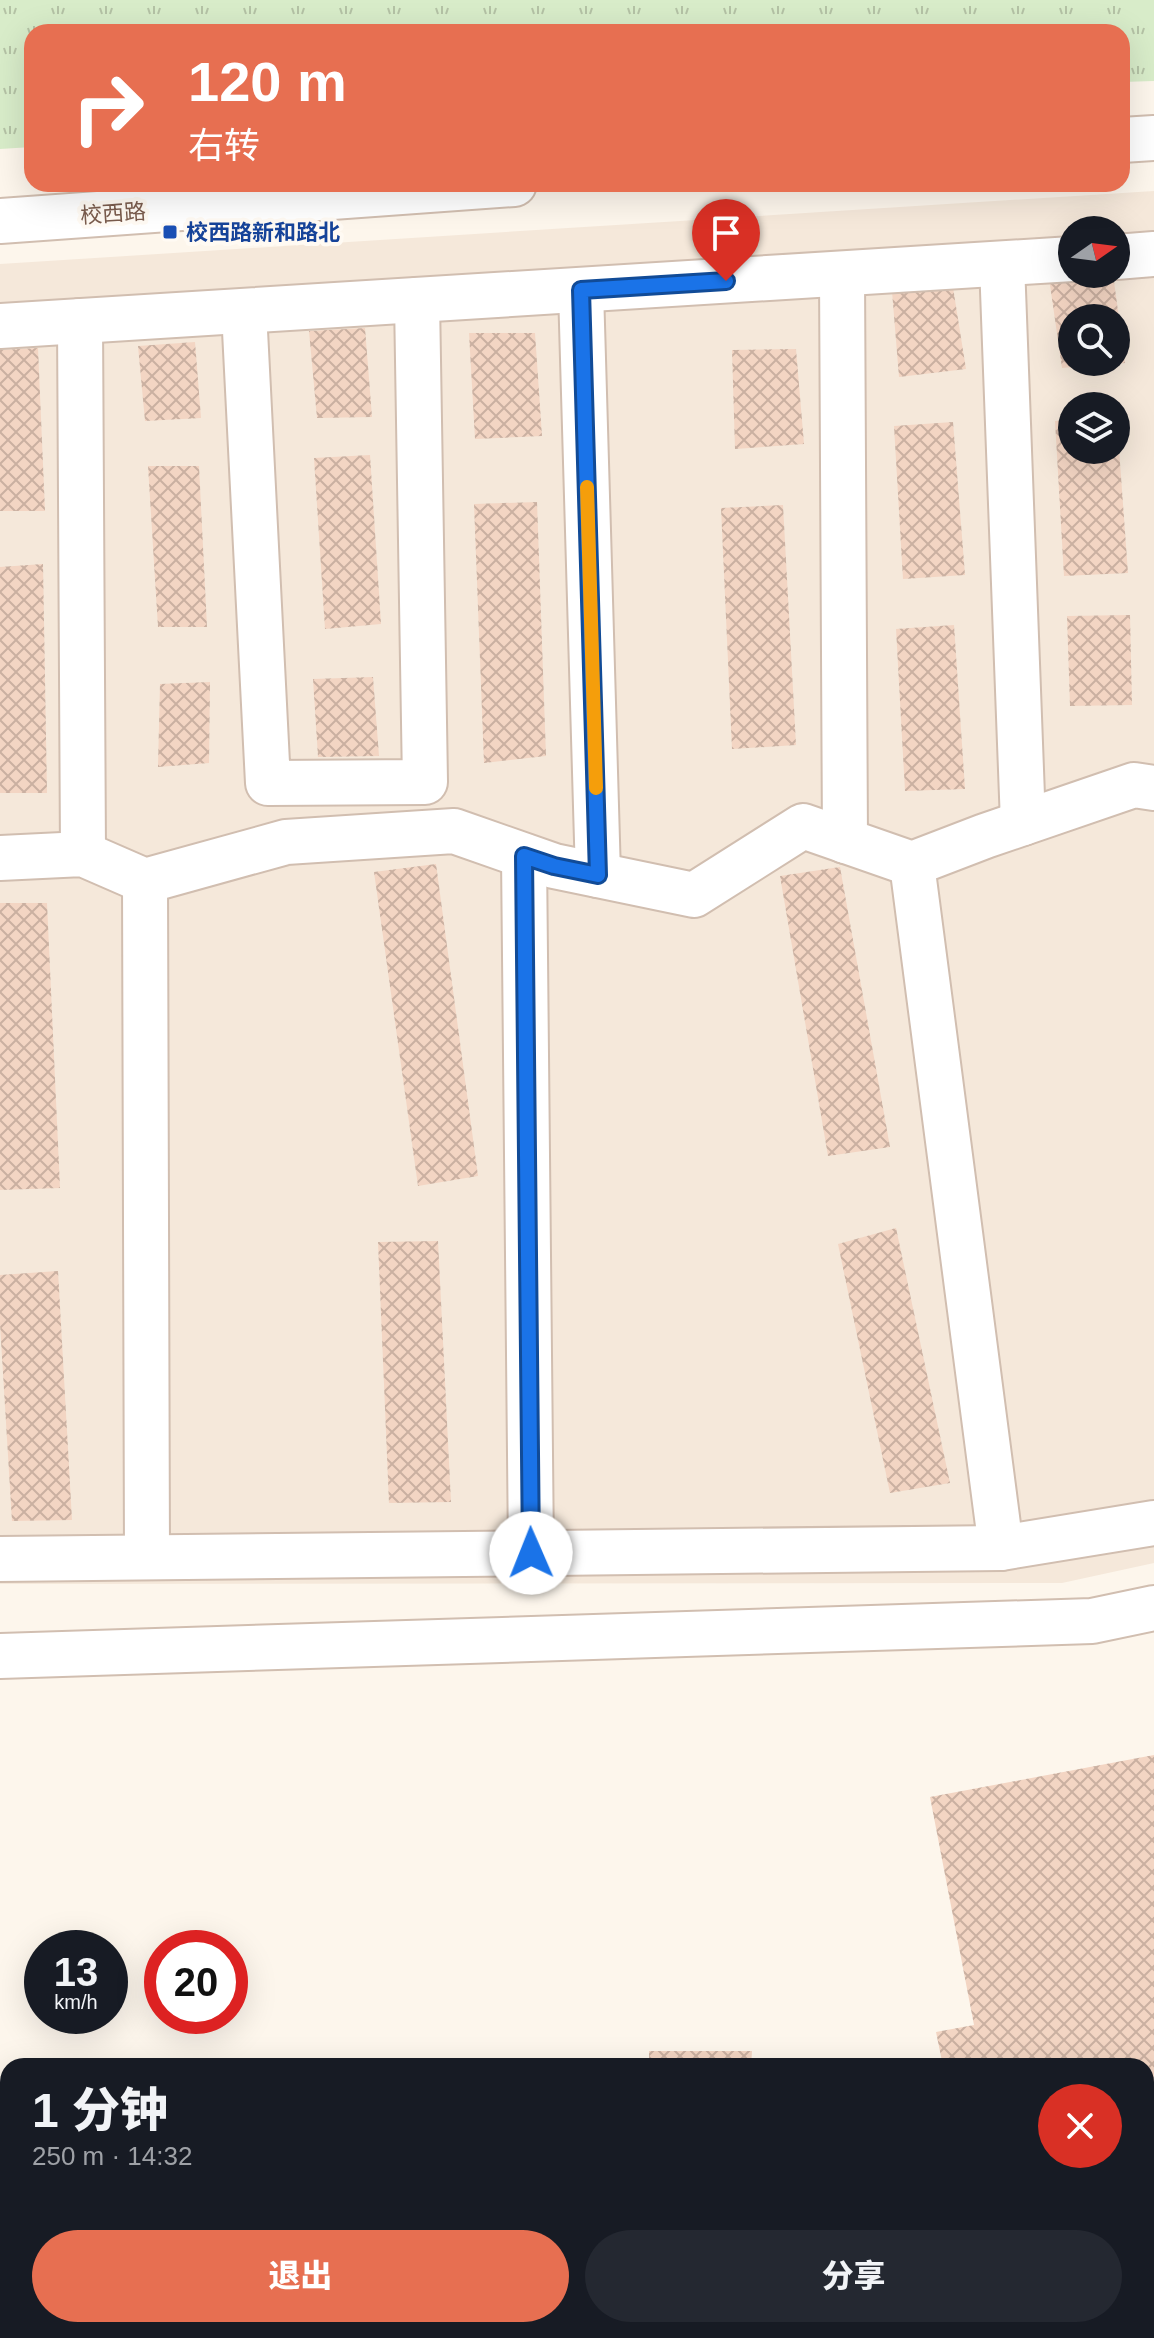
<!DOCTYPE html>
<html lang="zh">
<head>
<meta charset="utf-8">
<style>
	:root { --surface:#171b24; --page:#242831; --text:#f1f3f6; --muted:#9ea1a6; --accent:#e76f51 }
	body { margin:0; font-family:Helvetica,"Noto Sans SC",sans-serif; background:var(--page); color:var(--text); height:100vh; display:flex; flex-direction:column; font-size:30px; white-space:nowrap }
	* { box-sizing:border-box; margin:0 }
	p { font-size:26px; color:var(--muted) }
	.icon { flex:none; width:44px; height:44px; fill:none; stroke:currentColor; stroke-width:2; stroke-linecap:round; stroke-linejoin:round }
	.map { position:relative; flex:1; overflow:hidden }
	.panel { position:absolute; left:0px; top:2058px; width:1154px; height:280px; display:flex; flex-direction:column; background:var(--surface); border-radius:24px 24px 0 0; box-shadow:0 8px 32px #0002 }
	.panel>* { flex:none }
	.guide { position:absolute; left:24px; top:24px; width:1106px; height:168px; border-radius:24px; box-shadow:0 8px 32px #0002; background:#e76f51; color:#fff; overflow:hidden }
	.needle { width:52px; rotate:76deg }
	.buttons { position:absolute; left:1058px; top:216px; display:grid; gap:16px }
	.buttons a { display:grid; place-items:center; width:72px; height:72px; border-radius:50%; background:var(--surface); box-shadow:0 8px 32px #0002; font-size:40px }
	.speed { position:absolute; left:24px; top:1930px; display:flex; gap:16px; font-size:40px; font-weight:700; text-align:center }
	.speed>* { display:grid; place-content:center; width:104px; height:104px; border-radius:50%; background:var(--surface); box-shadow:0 8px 32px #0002; line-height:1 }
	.speed small { font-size:20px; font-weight:400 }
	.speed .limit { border:12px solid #d22; background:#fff; color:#111 }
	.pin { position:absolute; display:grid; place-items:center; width:68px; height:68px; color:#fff; margin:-82px -34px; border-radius:50% 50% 50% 0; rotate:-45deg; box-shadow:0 0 8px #0007 }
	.pin .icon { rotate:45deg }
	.me { position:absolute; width:88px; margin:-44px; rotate:359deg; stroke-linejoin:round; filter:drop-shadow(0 0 6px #0008) }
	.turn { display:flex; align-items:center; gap:28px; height:168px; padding:0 32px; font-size:36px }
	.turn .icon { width:104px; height:104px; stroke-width:2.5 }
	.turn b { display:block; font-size:56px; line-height:68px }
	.round { display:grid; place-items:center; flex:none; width:84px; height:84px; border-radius:42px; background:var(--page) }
	.overview { display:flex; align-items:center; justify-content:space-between; height:136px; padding:0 32px }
	h1 { font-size:48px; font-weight:800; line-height:60px }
	.cta { display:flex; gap:16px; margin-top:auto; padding:16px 32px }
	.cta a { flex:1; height:92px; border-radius:48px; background:var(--accent); color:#fff; font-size:32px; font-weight:800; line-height:92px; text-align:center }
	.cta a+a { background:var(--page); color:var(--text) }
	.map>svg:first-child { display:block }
	.residential { fill:#f5e8da; fill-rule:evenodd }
	.grass { fill:url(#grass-tufts) }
	.building { fill:url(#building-cross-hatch) }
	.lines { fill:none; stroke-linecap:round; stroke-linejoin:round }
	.minor-casing { stroke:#d1beb0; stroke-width:48 }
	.minor { stroke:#fff; stroke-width:44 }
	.route-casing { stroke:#114b97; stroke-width:20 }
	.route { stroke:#1a73e8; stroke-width:14 }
	.slow { stroke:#f59e0b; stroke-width:14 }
	.transit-dot { fill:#1a4fb4; stroke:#fffaf3; stroke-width:3 }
	.labels { text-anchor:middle; stroke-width:8; stroke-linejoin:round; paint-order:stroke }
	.street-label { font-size:22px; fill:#7a5c4d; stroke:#fffaf3 }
	.transit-label { font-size:22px; font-weight:bold; fill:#164399; stroke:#fffaf3; text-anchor:start }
</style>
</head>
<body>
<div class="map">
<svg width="1154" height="2338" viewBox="0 0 1154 2338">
	<defs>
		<pattern id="grass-tufts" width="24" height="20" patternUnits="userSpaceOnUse" patternTransform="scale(2)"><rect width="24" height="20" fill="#d8ecc9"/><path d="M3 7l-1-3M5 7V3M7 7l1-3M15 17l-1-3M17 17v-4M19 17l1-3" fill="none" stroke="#b4c2a5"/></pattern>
		<pattern id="building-cross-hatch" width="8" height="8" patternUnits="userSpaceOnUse" patternTransform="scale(2)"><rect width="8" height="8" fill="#f3d5c3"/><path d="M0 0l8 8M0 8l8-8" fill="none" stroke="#cab0a1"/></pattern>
	</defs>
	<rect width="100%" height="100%" fill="#fdf6ec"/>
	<path class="residential" d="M1154 191V1563L1062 1583 0 1584V264ZM1072 230H1116V274H1072ZM1072 318H1116V362H1072ZM1072 406H1116V450H1072Z"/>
	<path class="grass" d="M0 0H1154V81L1122 82V32H32V147L0 149Z"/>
	<g class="building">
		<path d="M1087 274H1113L1125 363 1116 364V318H1072V362H1107V364L1062 368 1049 278Z"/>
		<path d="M951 275 966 369 899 377 891 279Z"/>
		<path d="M365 328 372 417 317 418 309 331Z"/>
		<path d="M469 333H535L542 436 475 439Z"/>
		<path d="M195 342 201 418 145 421 138 346Z"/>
		<path d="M38 348 45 511H0V350Z"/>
		<path d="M796 349 804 444 735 449 732 350Z"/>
		<path d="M1072 419V450H1116V435H1118L1128 573 1064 576 1055 421Z"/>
		<path d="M953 422 965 575 903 579 894 426Z"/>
		<path d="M370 455 381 624 325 629 314 458Z"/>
		<path d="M148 466H199L207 627H158Z"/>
		<path d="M537 502 546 756 484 763 474 504Z"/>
		<path d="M783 505 796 745 732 749 721 508Z"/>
		<path d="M43 564 47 793H0V567Z"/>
		<path d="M1130 615 1132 705 1070 706 1067 616Z"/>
		<path d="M954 625 965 789 905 791 896 629Z"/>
		<path d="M373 677 379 756 318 757 313 679Z"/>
		<path d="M210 682 209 763 158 767 160 684Z"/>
		<path d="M436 864 478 1176 418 1186 374 872Z"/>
		<path d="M840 867 890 1147 828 1156 780 876Z"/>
		<path d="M0 903H47L60 1188 0 1190Z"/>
		<path d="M896 1228 950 1483 890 1493 838 1244Z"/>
		<path d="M438 1241 451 1502 389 1503 378 1242Z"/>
		<path d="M58 1271 72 1520 12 1521 0 1324V1275Z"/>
		<path d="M1154 1755V2257L1146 2259V2066H943L936 2032 974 2025 930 1797Z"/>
		<path d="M649 2051H752L751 2066H649Z"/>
		<rect x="648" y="2330" width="102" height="8"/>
	</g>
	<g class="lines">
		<defs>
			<g id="minor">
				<path d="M1122 140 1154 138"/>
				<path d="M0 221 514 184"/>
				<path d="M1116 257 1154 254"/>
				<path d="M1002 264 1023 823"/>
				<path d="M842 274 845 841"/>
				<path d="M581 290 598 875"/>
				<path d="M244 311 268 783 425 782 417 300"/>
				<path d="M80 321 83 854"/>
				<path d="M0 326 1072 259"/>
				<path d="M524 856 531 1553"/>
				<path d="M0 858 83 854 145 881 286 842 454 831 554 866 694 895 803 826 912 864 985 836 1134 785 1154 788"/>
				<path d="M912 864 1001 1548"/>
				<path d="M145 881 147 1557"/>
				<path d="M0 1559 1001 1548 1154 1523"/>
				<path d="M0 1656 1092 1621 1154 1608"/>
			</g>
		</defs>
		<use href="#minor" class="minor-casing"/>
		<use href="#minor" class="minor"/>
	</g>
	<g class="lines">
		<defs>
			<path id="route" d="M531 1553 524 856 554 866 598 875 581 290 726 281"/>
		</defs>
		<use href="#route" class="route-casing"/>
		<use href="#route" class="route"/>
		<path class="slow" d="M587 487 596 788"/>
	</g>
	<rect class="transit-dot" x="162" y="224" width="16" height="16" rx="4"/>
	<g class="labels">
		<g class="street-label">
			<text transform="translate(113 213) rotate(-4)" y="8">校西路</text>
		</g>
		<g class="transit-label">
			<text x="186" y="240">校西路新和路北</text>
		</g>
	</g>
</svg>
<div class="buttons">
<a><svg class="needle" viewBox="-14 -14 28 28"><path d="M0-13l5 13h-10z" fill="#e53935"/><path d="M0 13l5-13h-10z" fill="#9ea1a6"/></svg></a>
<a><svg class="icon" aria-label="search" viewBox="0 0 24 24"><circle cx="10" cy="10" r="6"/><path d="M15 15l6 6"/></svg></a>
<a><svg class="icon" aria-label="layers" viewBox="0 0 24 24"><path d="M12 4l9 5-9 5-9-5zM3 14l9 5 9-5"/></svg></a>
</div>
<div class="speed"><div>13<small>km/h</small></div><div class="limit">20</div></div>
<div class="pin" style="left:726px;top:281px;background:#d93025"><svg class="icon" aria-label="arrive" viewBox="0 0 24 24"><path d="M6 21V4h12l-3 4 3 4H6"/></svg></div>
<svg class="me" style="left:531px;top:1553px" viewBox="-20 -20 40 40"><circle r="19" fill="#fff"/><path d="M0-13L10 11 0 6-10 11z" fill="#1a73e8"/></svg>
<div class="guide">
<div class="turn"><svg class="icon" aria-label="right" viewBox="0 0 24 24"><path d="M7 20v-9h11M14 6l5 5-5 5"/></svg><div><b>120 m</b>右转</div></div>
</div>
<section class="panel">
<div class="overview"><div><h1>1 分钟</h1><p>250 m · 14:32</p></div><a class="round" style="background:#d93025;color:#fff"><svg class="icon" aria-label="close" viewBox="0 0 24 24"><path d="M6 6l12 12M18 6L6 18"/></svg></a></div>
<div class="cta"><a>退出</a><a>分享</a></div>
</section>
</div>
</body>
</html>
